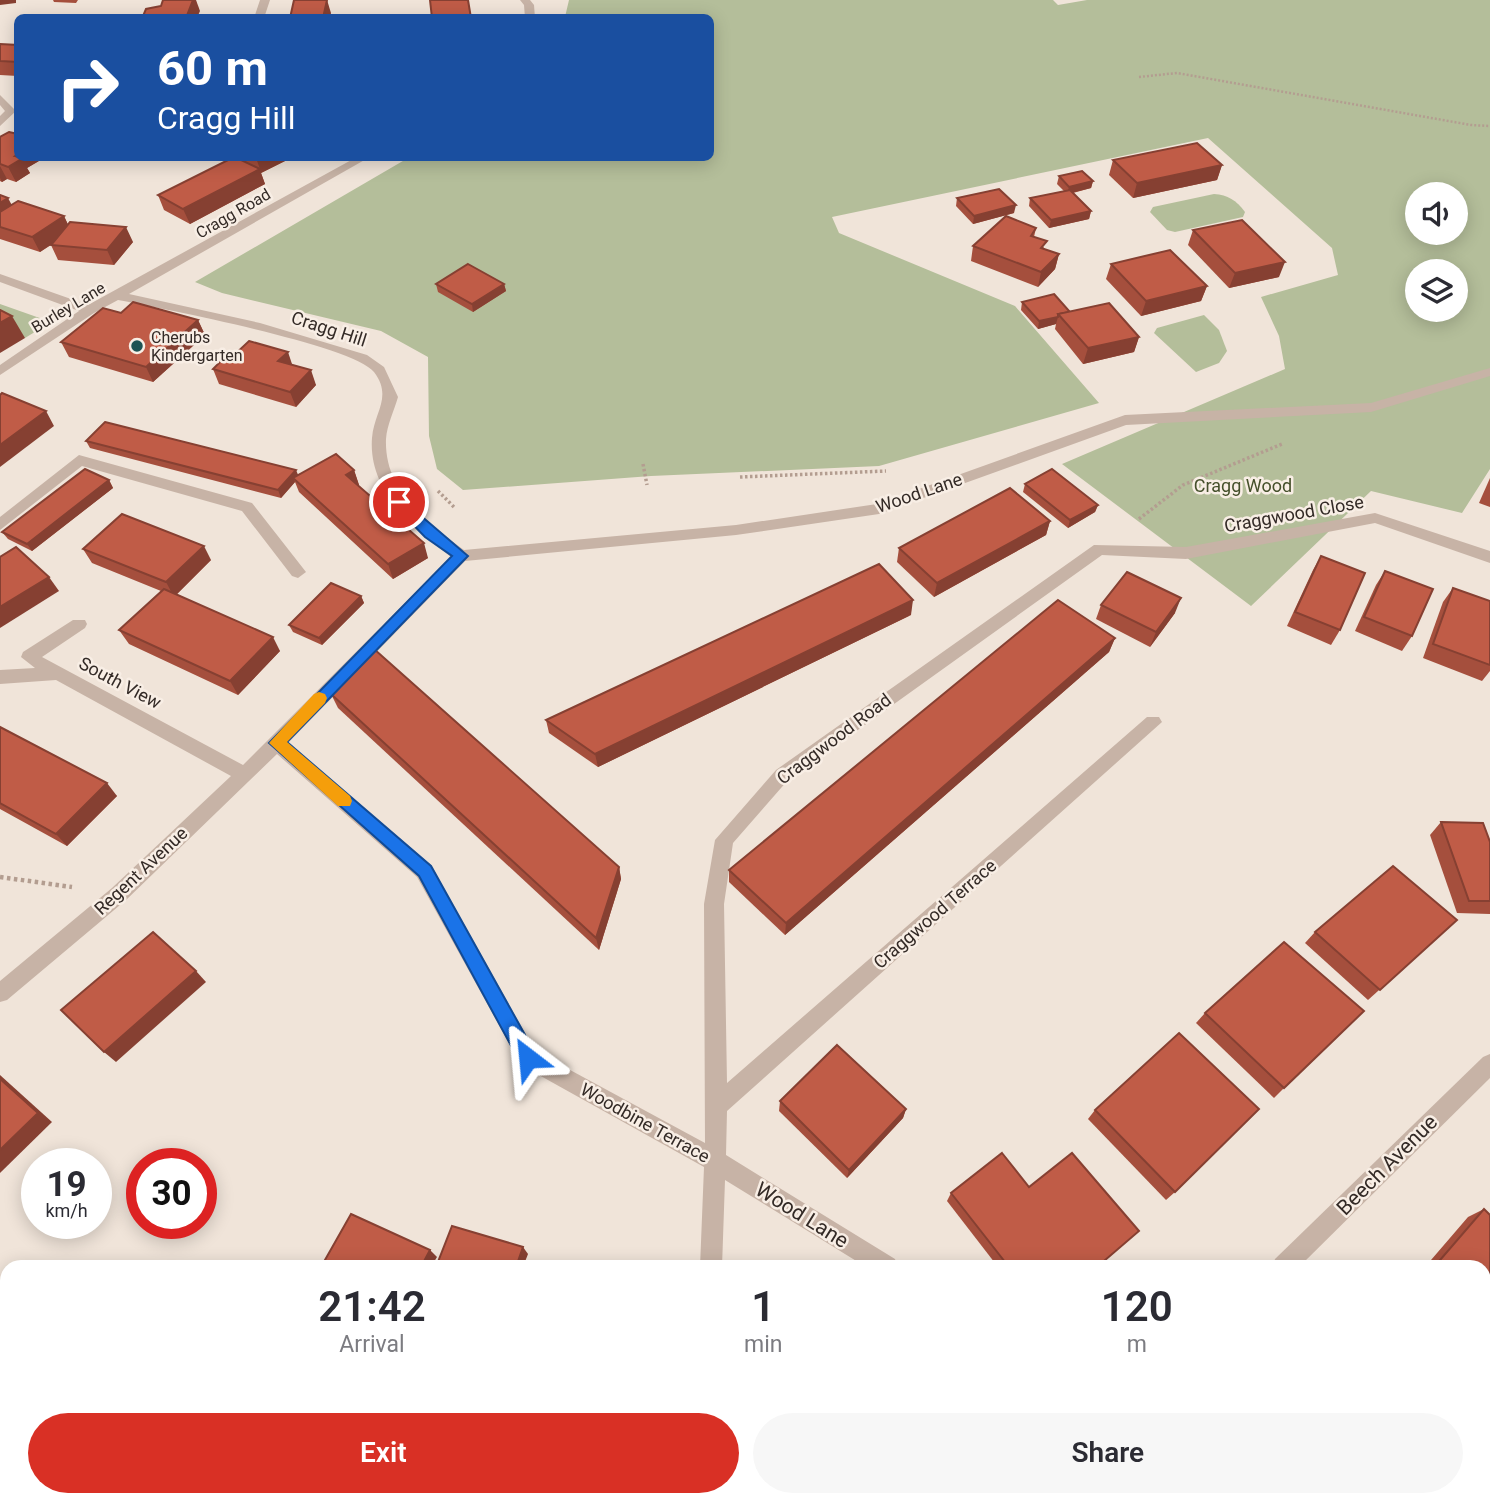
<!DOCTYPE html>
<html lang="en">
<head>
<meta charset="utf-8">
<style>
	:root { --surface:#fff; --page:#f7f7f7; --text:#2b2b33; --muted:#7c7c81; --accent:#d93025 }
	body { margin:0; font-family:Roboto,sans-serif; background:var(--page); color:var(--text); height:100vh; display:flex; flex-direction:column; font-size:26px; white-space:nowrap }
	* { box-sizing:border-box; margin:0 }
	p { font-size:23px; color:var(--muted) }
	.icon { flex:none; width:38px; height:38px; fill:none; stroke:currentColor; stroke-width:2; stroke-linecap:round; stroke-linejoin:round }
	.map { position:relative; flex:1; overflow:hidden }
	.details { position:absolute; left:0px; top:1260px; width:1491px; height:247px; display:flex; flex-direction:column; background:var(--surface); border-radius:21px 21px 0 0; box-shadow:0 4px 18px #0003 }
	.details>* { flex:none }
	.hud { position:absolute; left:14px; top:14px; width:700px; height:147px; border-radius:10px; box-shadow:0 4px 18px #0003; background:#1a4fa0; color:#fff; overflow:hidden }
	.tools { position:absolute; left:1405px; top:182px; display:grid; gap:14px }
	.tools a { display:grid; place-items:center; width:63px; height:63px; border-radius:50%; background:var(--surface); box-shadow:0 4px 18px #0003; font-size:35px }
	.speed { position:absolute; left:21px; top:1148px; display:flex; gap:14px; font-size:35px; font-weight:700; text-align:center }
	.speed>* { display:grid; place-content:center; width:91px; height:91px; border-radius:50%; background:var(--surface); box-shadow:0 4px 18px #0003; line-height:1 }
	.speed small { font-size:18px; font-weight:400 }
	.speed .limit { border:10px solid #d22; background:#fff; color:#111 }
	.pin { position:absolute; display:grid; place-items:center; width:60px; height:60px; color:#fff; margin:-30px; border:4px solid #fff; border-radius:50%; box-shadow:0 2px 7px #0007 }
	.me { position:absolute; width:77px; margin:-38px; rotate:331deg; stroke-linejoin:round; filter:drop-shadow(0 0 5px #0008) }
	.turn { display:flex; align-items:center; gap:24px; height:147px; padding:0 28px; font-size:32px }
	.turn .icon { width:91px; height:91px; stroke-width:2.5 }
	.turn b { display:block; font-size:49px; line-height:60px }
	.eta { display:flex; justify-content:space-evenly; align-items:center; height:119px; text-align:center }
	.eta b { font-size:42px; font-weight:600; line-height:49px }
	.action { display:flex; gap:14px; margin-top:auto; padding:14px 28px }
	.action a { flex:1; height:80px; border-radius:42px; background:var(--accent); color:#fff; font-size:28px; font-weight:600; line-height:80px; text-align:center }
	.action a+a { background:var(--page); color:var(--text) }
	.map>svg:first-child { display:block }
	.green { fill:#b4be9a; fill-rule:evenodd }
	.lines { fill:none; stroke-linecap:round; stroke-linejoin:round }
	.path-far2 { stroke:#b39d90; stroke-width:2.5; stroke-dasharray:2 2; stroke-linecap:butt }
	.path-far1 { stroke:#b39d90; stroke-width:3.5; stroke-dasharray:2.5 2.5; stroke-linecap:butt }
	.path { stroke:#b39d90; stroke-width:4.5; stroke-dasharray:3.5 3.5; stroke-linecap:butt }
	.minor { fill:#c7b3a6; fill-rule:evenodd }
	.wall { fill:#a54f3d }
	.shaded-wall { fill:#864032 }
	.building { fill:#c05c47; stroke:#864032; stroke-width:2 }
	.route { fill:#1a73e8; stroke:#114b97; stroke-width:2 }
	.slow { fill:#f59e0b }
	.poi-dot { fill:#1e5353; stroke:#f8eee5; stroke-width:2.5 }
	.labels { text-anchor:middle; stroke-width:5; stroke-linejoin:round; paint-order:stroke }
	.far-street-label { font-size:16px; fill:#332a26; stroke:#f8eee5 }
	.far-poi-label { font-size:16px; fill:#332a26; stroke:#f8eee5; text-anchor:start }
	.street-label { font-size:18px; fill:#332a26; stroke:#f8eee5 }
	.park-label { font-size:18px; fill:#45502b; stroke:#f8eee5 }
	.near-street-label { font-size:21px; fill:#332a26; stroke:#f8eee5 }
</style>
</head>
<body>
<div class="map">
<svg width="1490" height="1506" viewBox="0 0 1490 1506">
	<rect width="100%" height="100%" fill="#f0e4d9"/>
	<g class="green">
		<path d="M569 0H1053L1058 5 1087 0H1490V469L1462 513 1371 491 1251 606 1062 464 1285 369 1279 336 1261 297 1338 275 1332 248 1208 138 832 217 839 233 1015 306 1099 403 879 466 651 476 463 490 437 469 429 436 428 357 381 331 222 293 195 282 408 158H710V18L565 17ZM1418 194H1456V233H1418ZM1418 271H1456V310H1418Z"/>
		<path d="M1214 194C1228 195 1236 200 1245 212L1243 217 1175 232 1167 230 1150 212 1153 207Z"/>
		<path d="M0 304 51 322 25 338 0 325Z"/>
		<path d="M1204 315 1219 330 1227 351 1219 363 1196 372 1154 333 1157 328Z"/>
		<path d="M747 1500H1140L1150 1506H747Z"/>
	</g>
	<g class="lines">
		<path class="path-far2" d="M1139 77 1177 73 1471 125 1490 126"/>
		<g class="path-far1">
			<path d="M643 464 647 485"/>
			<path d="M740 477 886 471"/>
			<path d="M438 491 454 507"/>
			<path d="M1139 519 1183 485 1282 444"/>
		</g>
		<path class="path" d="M0 877 72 887"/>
		<g class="minor">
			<path d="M260 0H270L264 18H254Z"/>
			<path d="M520 0H530L534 5 535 18H525L524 5Z"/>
			<path d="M0 95 16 111 0 126V116L5 111 0 105Z"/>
			<path d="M355 158H368L129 294 260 323 367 355 384 367 398 397C394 411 387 425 386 439 384 491 426 522 464 550L736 525 877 504 1125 415 1371 403 1490 368V376L1371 412 1126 425 879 514 736 535 465 561 288 743 431 865 535 1051 705 1143 704 904 715 840 776 770 1094 545 1186 547 1375 513 1490 551V563L1375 523 1186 559 1102 555 788 780 733 843 724 904 727 1083 1147 717H1159L1162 722 727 1111 726 1155 895 1259 898 1267H866L725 1180 722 1267H700L704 1167 521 1065 417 877 277 754 126 900 7 1000 0 1002V981L112 888 231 776 56 680 0 684V670L35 668 21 657 23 652 73 620H85L87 624 85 628 42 657 243 765 451 557C413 528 368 491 372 438 374 412 393 397 374 372 353 345 160 308 118 300L94 313 0 375V365L79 311 0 282V274L88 305Z"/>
			<path d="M79 455 252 503 306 572 298 578 292 576 242 511 82 466 0 530V517Z"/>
			<path d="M1490 1054V1078L1299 1267H1272L1275 1259 1483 1057Z"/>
			<rect x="686" y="1500" width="26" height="6"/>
			<path d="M1238 1500H1270L1273 1506H1241Z"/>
		</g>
	</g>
	<g class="wall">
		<path d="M53 0H78L76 3 54 2Z"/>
		<path d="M0 44 18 45V76L0 75Z"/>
		<path d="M0 137 18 158H44L27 168 30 173 16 182 7 179 2 182 0 181Z"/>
		<path d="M238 158H291L261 173 265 184 190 224 164 210 158 195Z"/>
		<path d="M1113 160 1222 165 1217 180 1133 198 1109 175Z"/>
		<path d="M1059 176 1093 181 1091 188 1073 193 1091 211 1089 219 1049 228 1029 206 1030 198 1064 191 1057 184Z"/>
		<path d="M0 195 12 205 64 216 68 225 133 242 114 265 58 260 51 245 40 252 0 239Z"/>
		<path d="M957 198 1014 213 973 224 956 206Z"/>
		<path d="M1036 228 1034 237 1045 249 1059 254 1055 269 1038 287 971 261 973 246Z"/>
		<path d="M1193 230 1279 277 1229 288 1188 245Z"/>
		<path d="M1111 264 1207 286 1201 301 1141 316 1106 279Z"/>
		<path d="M436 284H504L506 291 473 312 438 292Z"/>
		<path d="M1022 302 1070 312 1139 337 1134 352 1083 364 1055 329 1056 324 1038 329 1021 310Z"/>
		<path d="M121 313 198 320 205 335 153 382 69 357 61 342Z"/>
		<path d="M231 358 293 365 316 385 296 407 219 384 213 369Z"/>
		<path d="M86 441 298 475 354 470 359 485 358 486 428 558 393 579 299 492 295 482 281 498 90 448Z"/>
		<path d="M1490 478V507L1479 503Z"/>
		<path d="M109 480 113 488 32 551 8 539 2 532Z"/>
		<path d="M1025 484 1098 505 1095 512 1068 528 1023 492Z"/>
		<path d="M1050 521 1046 535 934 597 897 562 899 548Z"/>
		<path d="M83 549 211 560 177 594 280 651 238 695 129 644 119 630 161 591 92 563Z"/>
		<path d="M1321 556 1340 630 1331 645 1287 626 1313 570Z"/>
		<path d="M1385 571 1412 636 1402 651 1355 631 1376 585Z"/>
		<path d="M1453 588 1490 601V671L1482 681 1423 658 1443 602Z"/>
		<path d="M361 596 364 603 322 645 293 632 289 625Z"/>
		<path d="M1101 605 1175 613 1150 647 1096 619Z"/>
		<path d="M911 615 598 767 549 733 546 720Z"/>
		<path d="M1115 638 1109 652 785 935 729 882V870Z"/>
		<path d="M331 694 619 867 621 879 599 950 338 708Z"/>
		<path d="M0 727 117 796 67 846 0 809Z"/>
		<path d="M1441 822 1490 842V914L1457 913 1430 835Z"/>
		<path d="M1457 920 1368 1000 1305 943 1315 932Z"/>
		<path d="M1205 1013 1284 1088 1274 1098 1196 1023Z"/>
		<path d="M780 1101 906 1109 903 1118 847 1178 779 1111Z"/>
		<path d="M1095 1110 1175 1192 1166 1200 1088 1119Z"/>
		<path d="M951 1193 1097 1267H998L947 1201Z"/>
		<path d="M1484 1209 1488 1388 1484 1389V1267H1425L1468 1217Z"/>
		<path d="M1359 1500H1424L1423 1506H1370Z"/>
	</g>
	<g class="shaded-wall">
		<path d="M0 0H16V3L0 5Z"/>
		<path d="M193 0H196L200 11 197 18H186Z"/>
		<path d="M327 0 331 13 330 18H323Z"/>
		<path d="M18 154V158H44L27 168 30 173 16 182 8 167 15 156Z"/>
		<path d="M256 158H291L261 173 265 184 190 224 183 209 260 169Z"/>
		<path d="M1222 165 1217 180 1133 198 1137 183Z"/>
		<path d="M0 166 7 179 2 182 0 178Z"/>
		<path d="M1093 181 1091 188 1067 194 1069 187Z"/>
		<path d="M8 198 16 213 0 223V203Z"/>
		<path d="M1016 205 1014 213 973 224 974 216Z"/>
		<path d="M1091 211 1089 219 1049 228 1051 220Z"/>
		<path d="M64 216 71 231 40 252 32 237Z"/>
		<path d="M126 227 133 242 114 265 107 250Z"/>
		<path d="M1059 254 1055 269 1038 287 1041 272Z"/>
		<path d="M1285 262 1279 277 1229 288 1235 273Z"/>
		<path d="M504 284 506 291 473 312 472 304Z"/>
		<path d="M1207 286 1201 301 1141 316 1146 301Z"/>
		<path d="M12 316 25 338 0 353V323Z"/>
		<path d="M1058 317 1056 324 1038 329 1039 321Z"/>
		<path d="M198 320 205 335 153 382 146 367Z"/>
		<path d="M1139 337 1134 352 1083 364 1088 348Z"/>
		<path d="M288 352 293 367 278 361Z"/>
		<path d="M311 370 316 385 296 407 290 392Z"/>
		<path d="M46 411 54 426 0 467V445Z"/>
		<path d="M296 470 299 477 293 478 295 482 281 498 278 490Z"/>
		<path d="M354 470 359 485 351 490 346 475Z"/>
		<path d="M109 480 113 488 32 551 27 544Z"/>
		<path d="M1098 505 1095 512 1068 528 1070 520Z"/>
		<path d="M1050 521 1046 535 934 597 937 583Z"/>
		<path d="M424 543 428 558 393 579 388 564Z"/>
		<path d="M204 546 211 560 174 597 166 582Z"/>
		<path d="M49 577 59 591 0 628V607Z"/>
		<path d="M361 596 364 603 322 645 319 638Z"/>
		<path d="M1181 598 1175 613 1150 647 1156 632Z"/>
		<path d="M913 600 911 615 598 767 595 754Z"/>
		<path d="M273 637 280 651 238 695 230 681Z"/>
		<path d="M1115 638 1109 652 785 935 786 923Z"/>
		<path d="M107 783 117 796 67 846 56 834Z"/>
		<path d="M619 867 621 879 599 950 596 938Z"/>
		<path d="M196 971 206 982 116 1062 104 1052Z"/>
		<path d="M0 1075 52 1122 0 1173Z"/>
		<path d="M906 1109 903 1118 847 1178 849 1170Z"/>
		<path d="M523 1247 528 1254 523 1267H516Z"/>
		<path d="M430 1250 437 1257 431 1267H421Z"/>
		<path d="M0 1462 7 1467V1500H15L11 1506H0Z"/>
	</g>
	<g class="building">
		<path d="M163 0H193L186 18H150L143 16 146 9 161 6Z"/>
		<path d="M294 0H327L323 18H290Z"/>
		<path d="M430 0H468L471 18H432Z"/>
		<path d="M0 44 18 45V62L0 61Z"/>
		<path d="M9 132 18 134V154L15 156 23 158 8 167 0 164V137Z"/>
		<path d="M1197 143 1222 165 1137 183 1113 160Z"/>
		<path d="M232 158H237L260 169 183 209 158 195Z"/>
		<path d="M1082 171 1093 181 1069 187 1059 176Z"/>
		<path d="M999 189 1016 205 974 216 957 198Z"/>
		<path d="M1070 190 1091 211 1051 220 1030 198Z"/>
		<path d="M0 195 8 198 0 203Z"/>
		<path d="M18 201 64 216 32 237 0 227V212Z"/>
		<path d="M1006 216 1036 228 1031 236 1047 241 1041 248 1059 254 1041 272 973 246Z"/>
		<path d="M1242 220 1285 262 1235 273 1193 230Z"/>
		<path d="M70 222 126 227 107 250 51 245Z"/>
		<path d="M1170 250 1207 286 1146 301 1111 264Z"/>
		<path d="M468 264 504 284 472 304 436 284Z"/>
		<path d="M1054 294 1070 312 1058 314V317L1039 321 1022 302Z"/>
		<path d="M133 302 198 320 146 367 61 342 103 308 121 313Z"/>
		<path d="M1109 303 1139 337 1088 348 1058 314Z"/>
		<path d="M0 310 12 316 0 323Z"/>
		<path d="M249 341 288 352 278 361 311 370 290 392 213 369 225 357 231 358Z"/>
		<path d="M2 393 46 411 0 445V395Z"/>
		<path d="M105 422 296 470 278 490 86 441Z"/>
		<path d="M336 454 354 470 346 475 424 543 388 564 293 478Z"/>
		<path d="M85 469 109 480 27 544 2 532Z"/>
		<path d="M1052 469 1098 505 1070 520 1025 484Z"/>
		<path d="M1010 488 1050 521 937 583 899 548Z"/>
		<path d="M122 514 204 546 166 582 83 549Z"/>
		<path d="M16 547 49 577 0 607V557Z"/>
		<path d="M1321 556 1365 573 1340 630 1295 612Z"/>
		<path d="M879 564 913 600 595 754 546 720Z"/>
		<path d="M1385 571 1433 589 1412 636 1364 617Z"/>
		<path d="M1127 572 1181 598 1156 632 1101 605Z"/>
		<path d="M331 583 361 596 319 638 289 625Z"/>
		<path d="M1453 588 1490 601V665L1433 644Z"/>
		<path d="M164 589 273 637 230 681 119 630Z"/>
		<path d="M1058 600 1115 638 786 923 729 870Z"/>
		<path d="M374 649 619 867 596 938 331 694Z"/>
		<path d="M0 727 107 783 56 834 0 803Z"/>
		<path d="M1441 822 1483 823 1490 842V901H1469Z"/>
		<path d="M1393 866 1457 920 1380 990 1315 932Z"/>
		<path d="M153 932 196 971 104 1052 61 1010Z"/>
		<path d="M1284 942 1364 1011 1284 1088 1205 1013Z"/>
		<path d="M1179 1033 1259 1109 1175 1192 1095 1110Z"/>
		<path d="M837 1045 906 1109 849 1170 780 1101Z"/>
		<path d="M0 1079 38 1113 0 1150Z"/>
		<path d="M1002 1153 1029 1187 1072 1153 1139 1231 1097 1267H1009L951 1193Z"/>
		<path d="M1484 1209 1490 1215V1385L1488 1388 1484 1384V1267H1434Z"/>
		<path d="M351 1214 430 1250 421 1267H321Z"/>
		<path d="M452 1226 523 1247 516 1267H436Z"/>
		<path d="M0 1475 4 1478 0 1483Z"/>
		<path d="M1376 1500H1424L1423 1506H1388Z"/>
	</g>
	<path class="route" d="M399 497 468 556 287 742 431 866 534 1051 537 1058 534 1064 528 1067 521 1064 419 876 269 743 452 556 425 537 394 505 392 502Z"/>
	<path class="slow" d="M319 692 325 694 327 698 325 703 287 742 350 796 352 801 350 806H338L269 743 314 694Z"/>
	<circle class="poi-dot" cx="137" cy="346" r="7"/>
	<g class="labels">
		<g class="far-street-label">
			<text transform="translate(233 213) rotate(-30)" y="6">Cragg Road</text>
			<text transform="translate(68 307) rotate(-31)" y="6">Burley Lane</text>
		</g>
		<g class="far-poi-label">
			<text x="151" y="343">Cherubs<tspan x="151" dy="18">Kindergarten</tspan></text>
		</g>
		<g class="street-label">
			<text transform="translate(329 329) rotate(18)" y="6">Cragg Hill</text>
			<text transform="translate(919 493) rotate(-19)" y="6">Wood Lane</text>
			<text transform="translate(1294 514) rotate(-10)" y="6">Craggwood Close</text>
			<text transform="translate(120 683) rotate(28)" y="6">South View</text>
			<text transform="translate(834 739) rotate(-37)" y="6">Craggwood Road</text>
			<text transform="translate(141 871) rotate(-43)" y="6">Regent Avenue</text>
			<text transform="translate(935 914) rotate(-41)" y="6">Craggwood Terrace</text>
			<text transform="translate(645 1123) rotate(29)" y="6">Woodbine Terrace</text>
		</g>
		<g class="park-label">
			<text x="1243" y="492">Cragg Wood</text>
		</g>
		<g class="near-street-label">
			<text transform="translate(1387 1165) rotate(-45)" y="7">Beech Avenue</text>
			<text transform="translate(802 1215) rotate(32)" y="7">Wood Lane</text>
		</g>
	</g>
</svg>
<div class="tools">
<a><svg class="icon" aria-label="sound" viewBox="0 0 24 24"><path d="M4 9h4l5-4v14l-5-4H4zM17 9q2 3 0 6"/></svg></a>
<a><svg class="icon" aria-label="layers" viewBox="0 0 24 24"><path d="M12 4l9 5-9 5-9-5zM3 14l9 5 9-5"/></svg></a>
</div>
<div class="speed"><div>19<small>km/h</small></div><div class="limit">30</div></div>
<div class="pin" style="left:399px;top:502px;background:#d93025"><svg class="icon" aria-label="arrive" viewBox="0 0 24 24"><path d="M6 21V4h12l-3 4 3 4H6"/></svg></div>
<svg class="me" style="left:528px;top:1058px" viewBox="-20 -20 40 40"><path d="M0-17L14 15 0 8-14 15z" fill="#1a73e8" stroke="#fff" stroke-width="4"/></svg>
<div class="hud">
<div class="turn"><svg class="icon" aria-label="right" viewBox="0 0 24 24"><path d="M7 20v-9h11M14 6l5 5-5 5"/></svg><div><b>60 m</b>Cragg Hill</div></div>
</div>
<section class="details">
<div class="eta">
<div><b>21:42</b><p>Arrival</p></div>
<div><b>1</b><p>min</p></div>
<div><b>120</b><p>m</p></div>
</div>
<div class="action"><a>Exit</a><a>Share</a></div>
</section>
</div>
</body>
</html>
